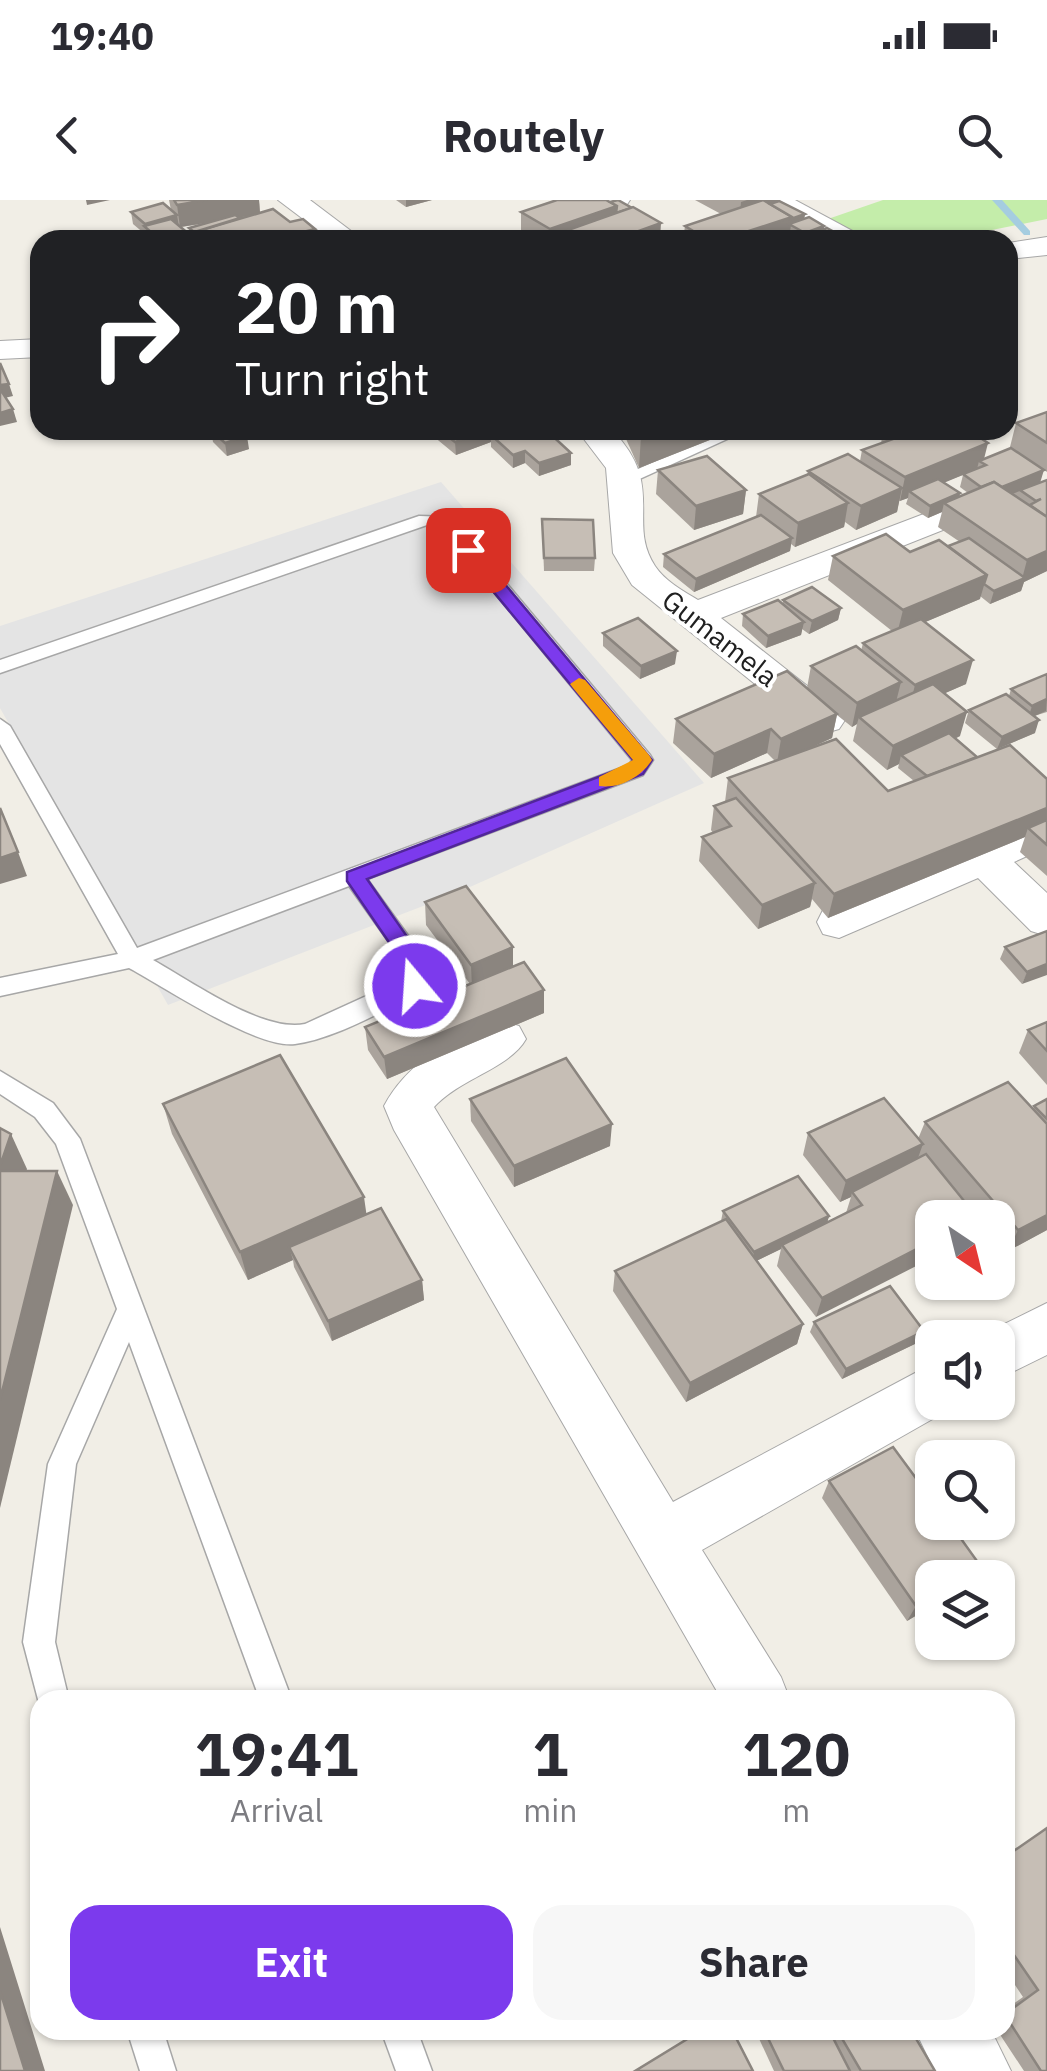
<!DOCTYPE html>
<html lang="en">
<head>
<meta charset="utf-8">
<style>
	:root { --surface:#fff; --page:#f7f7f7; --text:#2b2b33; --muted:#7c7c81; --accent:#7c3aed }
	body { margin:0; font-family:"IBM Plex Sans",sans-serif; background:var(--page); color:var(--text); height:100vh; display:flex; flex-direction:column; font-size:38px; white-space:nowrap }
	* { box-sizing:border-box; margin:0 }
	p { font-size:32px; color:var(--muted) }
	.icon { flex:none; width:55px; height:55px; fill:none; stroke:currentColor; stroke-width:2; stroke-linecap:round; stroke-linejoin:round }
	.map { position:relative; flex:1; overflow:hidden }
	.details { position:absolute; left:30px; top:1490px; width:985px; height:350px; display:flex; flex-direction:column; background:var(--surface); border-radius:30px; box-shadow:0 2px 8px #0004 }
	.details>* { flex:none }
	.hud { position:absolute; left:30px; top:30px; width:988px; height:210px; border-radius:30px; box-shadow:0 2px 8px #0004; background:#202124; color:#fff; overflow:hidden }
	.needle { width:65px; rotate:145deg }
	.tools { position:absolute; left:915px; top:1000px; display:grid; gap:20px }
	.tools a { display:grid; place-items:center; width:100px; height:100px; border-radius:20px; background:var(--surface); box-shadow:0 2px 8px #0004; font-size:50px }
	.pin { position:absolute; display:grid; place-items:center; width:85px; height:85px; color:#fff; margin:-42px; border-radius:20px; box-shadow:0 5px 15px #0006 }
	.me { position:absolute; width:110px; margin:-55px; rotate:342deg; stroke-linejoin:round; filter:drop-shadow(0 0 8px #0008) }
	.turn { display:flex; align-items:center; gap:35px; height:210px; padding:0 40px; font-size:45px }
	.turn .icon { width:130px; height:130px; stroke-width:2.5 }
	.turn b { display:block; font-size:70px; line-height:85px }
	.eta { display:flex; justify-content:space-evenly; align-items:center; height:170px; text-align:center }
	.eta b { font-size:60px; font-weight:800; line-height:70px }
	.cta { display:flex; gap:20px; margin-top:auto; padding:20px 40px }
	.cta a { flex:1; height:115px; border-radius:30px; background:var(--accent); color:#fff; font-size:40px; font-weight:800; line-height:115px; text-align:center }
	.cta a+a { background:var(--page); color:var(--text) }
	.status { display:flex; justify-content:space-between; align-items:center; height:70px; padding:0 50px; background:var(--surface); direction:ltr }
	.status svg { height:28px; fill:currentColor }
	header { display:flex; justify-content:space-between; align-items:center; height:130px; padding:0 40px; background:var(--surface); font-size:45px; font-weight:800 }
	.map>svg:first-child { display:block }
	.grass { fill:#c4edaa }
	.parking { fill:#e4e4e4 }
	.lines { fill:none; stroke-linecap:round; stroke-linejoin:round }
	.stream { fill:#a5cde0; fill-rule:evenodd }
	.lane-casing { stroke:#a7a7a7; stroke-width:3 }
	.street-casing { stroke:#a7a7a7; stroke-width:2 }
	.lane { fill:#fff; fill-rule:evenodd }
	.street { fill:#fff; fill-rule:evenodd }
	.wall { fill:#aaa39c; fill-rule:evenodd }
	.shaded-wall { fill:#8b857f }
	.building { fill:#c6beb5; stroke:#8b857f; stroke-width:2.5 }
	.route { fill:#7c3aed; stroke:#51269a; stroke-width:2.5 }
	.slow { fill:#f59e0b }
	.labels { text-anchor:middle; stroke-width:8; stroke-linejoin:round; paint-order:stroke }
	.far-street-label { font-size:28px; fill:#202020; stroke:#fff }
</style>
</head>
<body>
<div class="status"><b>19:40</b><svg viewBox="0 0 49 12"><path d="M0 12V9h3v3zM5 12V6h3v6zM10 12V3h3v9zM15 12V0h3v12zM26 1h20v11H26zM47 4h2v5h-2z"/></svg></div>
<header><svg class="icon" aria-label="back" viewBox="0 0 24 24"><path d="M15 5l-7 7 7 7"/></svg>Routely<svg class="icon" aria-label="search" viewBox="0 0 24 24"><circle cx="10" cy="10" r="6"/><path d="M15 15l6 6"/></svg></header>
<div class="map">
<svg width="1047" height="1871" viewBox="0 0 1047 1871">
	<rect width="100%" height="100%" fill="#f1eee6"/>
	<path class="grass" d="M883 0H1047V19L942 40H843L825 20Z"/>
	<path class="parking" d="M441 282 704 583 454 694 168 805 0 508V426Z"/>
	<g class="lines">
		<path class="stream" d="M992 0H1002L1030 31V35H1024Z"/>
		<defs>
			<g id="lane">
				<path d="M725 230H747L633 282 618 278Z"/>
				<path d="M419 316 451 317 650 555 653 560 643 575 367 679 427 762 432 778 423 792C384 809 338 838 295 844 257 849 166 788 129 768L0 796V778L118 754 0 544V519L10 526 137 748 629 565 632 560 440 326 427 325 0 473V460ZM349 686 408 769V777L305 824C263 833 191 781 153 760Z"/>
				<path d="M0 871 53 903 80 939 292 1500H260L129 1142 76 1264 55 1442 69 1500H40V1507L23 1442 48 1264 117 1109 56 944 35 917 0 894Z"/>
				<path d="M127 1830H163L176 1871H140Z"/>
				<path d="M381 1830H417L432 1871H396Z"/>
			</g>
			<g id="street">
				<path d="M278 0H310L363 40H331Z"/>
				<path d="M567 0H630L626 6 600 12 571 6Z"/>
				<path d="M761 0H795L858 34 862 40H827Z"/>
				<path d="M1047 37V55L1008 59V43Z"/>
				<path d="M40 139V157L0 159V141Z"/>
				<path d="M577 230H612C667 286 626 322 655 366 665 381 683 391 698 400L929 312 941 308 953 312 959 319 953 326 721 418 839 511 845 520 839 529 825 533 811 529 632 385 613 353 606 268Z"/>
				<path d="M1047 615V647L1014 662 1047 693V736L1031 731 978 678 839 738 823 734 817 722 823 710Z"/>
				<path d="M502 821 519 826 526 839C510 868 459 879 434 907L673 1302 932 1164V1202H954L952 1208 702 1350 781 1477 790 1500H722L394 930 384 906C408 861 454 836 502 821Z"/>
				<path d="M1047 1103V1155L998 1179V1138L978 1137Z"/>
				<path d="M915 1830H991L1011 1871H935Z"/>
			</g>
		</defs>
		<use href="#lane" class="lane-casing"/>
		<use href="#street" class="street-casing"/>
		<use href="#lane" class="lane"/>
		<use href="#street" class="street"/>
	</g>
	<g class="wall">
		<path d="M169 0H259L260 12 290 22 317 40H148L146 35 133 24 131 12 171 10ZM208 23 189 28 191 35 181 27Z"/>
		<path d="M396 0H432L406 7Z"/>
		<path d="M695 0H779L805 14 804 19 824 26V29L849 40H795L789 37 787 40H683L685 26 721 14Z"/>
		<path d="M521 12 660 40H531L521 34Z"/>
		<path d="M1047 212V272L1010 247 1016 223Z"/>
		<path d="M211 230 249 249 227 256 213 242Z"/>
		<path d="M432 230H546L571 253V265L539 276 525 263 513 268 491 247V242L456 255 433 236Z"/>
		<path d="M622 230H735L639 268Z"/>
		<path d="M883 230 984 259 1040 283 1047 280V371L1024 382 1021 391 990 404 980 396V399L925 422 966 484 945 493 960 536 955 539 977 557 1047 579V676L1020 652 1025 637 828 718 812 699 810 707 758 729 699 661 702 637 713 633 711 630 714 606 725 602 728 578 775 561 767 553 711 578 673 543 676 519 807 488 811 466 861 451 863 443 892 431 828 380 833 356 910 352 948 346 960 342 938 327 942 312 928 318 906 304 908 298 899 301 897 312 856 330 845 322 844 327 795 347 791 344 790 351 694 392 663 367 664 354 756 317 759 294 807 275 808 271 860 261 862 250 881 244ZM963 275 960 287 968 293 959 296 960 293 944 282ZM837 515 852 527 857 524 853 541 887 570 899 564 898 568 914 581 888 591 806 550 832 538Z"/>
		<path d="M658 270 746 290 743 314 694 330 656 294Z"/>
		<path d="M542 319 595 358 594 371H544Z"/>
		<path d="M783 400 841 408 838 420 809 434 802 429 801 435 766 448 742 426 743 414 783 404Z"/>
		<path d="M603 433 675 464 640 479 603 446Z"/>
		<path d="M1047 474V512L1034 516 1035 533 997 549 965 523 969 510 1009 496 1011 489Z"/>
		<path d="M425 702 513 747V766L544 813 387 879 368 850 365 827 470 784 426 725Z"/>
		<path d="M1047 731 1022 784 1000 759 1005 747Z"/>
		<path d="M1047 822V885L1019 853 1028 830Z"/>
		<path d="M470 899 610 946 514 987 471 921Z"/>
		<path d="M1047 899V1030L1008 1051 998 1038V1018H980L931 961 816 1117 777 1066 781 1049 756 1061 803 1124 797 1144 686 1202 613 1091 615 1071 721 1021 723 1011 829 1016 827 1023 846 1013 851 997 840 1002 803 955 808 933 918 939 925 922 1033 909 1034 906Z"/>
		<path d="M163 904 367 1014 422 1080 424 1100 332 1141 294 1067 293 1060 248 1080 172 934Z"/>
		<path d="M814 1122 924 1131 919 1142 842 1179 810 1132Z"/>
		<path d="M829 1281 932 1378V1406L907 1421 822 1298Z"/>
		<path d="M1047 1628 1046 1871H1024L997 1830H1005V1810L1023 1797 1005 1770V1657Z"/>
		<path d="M755 1830H911L935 1871H774Z"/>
	</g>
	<g class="shaded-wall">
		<path d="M86 0H110L87 5Z"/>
		<path d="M207 0H259L260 14 180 27 177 5Z"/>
		<path d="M406 0H432L406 7Z"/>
		<path d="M747 0H779L778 10 739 24 741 2Z"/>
		<path d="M617 6 616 28 551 36V40H550V29Z"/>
		<path d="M805 14 803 26 791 25 789 39 787 40H721L792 17Z"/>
		<path d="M177 15 179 27H145V24Z"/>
		<path d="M661 23 660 40H614Z"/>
		<path d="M824 26 823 38 807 36 806 40H804L805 33Z"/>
		<path d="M315 29 317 40H296L299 33Z"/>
		<path d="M9 184 13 196 0 199V185Z"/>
		<path d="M13 209 17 222 0 226V213Z"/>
		<path d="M335 230H355L335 236Z"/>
		<path d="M490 230H512L491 235V242L456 255 455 242Z"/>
		<path d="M656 230H735L639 268 641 236Z"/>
		<path d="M761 230H775L760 236Z"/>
		<path d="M247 236 249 249 227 256 225 243Z"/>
		<path d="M988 243 983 263 979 261 977 269 915 295 909 291 908 298 900 301 905 277Z"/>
		<path d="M525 251V263L513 268V255Z"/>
		<path d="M571 253V265L539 276V263Z"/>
		<path d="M1044 270 1040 283 985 305 989 292Z"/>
		<path d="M902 288 897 312 856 330 861 306Z"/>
		<path d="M746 290 743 314 694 330 696 306Z"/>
		<path d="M960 293 957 305 944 303 942 312 928 318 930 306Z"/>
		<path d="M848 303 844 327 795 347 798 323Z"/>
		<path d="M792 338 790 351 694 392 696 379Z"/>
		<path d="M1047 351V371L1024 382 1021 391 990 404 994 391 1022 379 1027 360Z"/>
		<path d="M987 375 980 399 897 434 903 410Z"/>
		<path d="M841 408 838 420 809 434 812 421Z"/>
		<path d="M804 422 801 435 766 448 768 436Z"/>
		<path d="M677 451 675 464 640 479 641 466Z"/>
		<path d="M973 460 966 484 909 509 915 485Z"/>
		<path d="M901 482 895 506 859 517 857 524 852 527 857 503Z"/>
		<path d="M1047 499 1046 511 1028 519 1032 506Z"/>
		<path d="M967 512 960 536 908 560 901 555 899 564 887 570 893 546Z"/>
		<path d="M837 514 832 538 777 563 781 539Z"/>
		<path d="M1039 520 1035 533 997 549 1002 537Z"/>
		<path d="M771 529 767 553 711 578 714 554Z"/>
		<path d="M1047 608V628H1028L1025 637 828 718 834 694Z"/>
		<path d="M18 652 27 676 0 684V658Z"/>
		<path d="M815 683 810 707 758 729 762 705Z"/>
		<path d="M513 747V770L472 788 471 765Z"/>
		<path d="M1047 764V775L1022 784 1027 772Z"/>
		<path d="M544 790V813L387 879 384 857Z"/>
		<path d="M612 924 610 946 514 987V966Z"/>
		<path d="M11 934 27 969 15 1006 0 975V966Z"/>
		<path d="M923 944 915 966 852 992 851 997 840 1002 846 981Z"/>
		<path d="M57 971 73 1005 0 1308V1200Z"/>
		<path d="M364 997 368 1025 289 1047 293 1060 248 1080 240 1052Z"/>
		<path d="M1047 1015V1030L1008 1051 1018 1030Z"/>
		<path d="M829 1016 826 1027 782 1045 781 1049 752 1063 754 1052Z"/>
		<path d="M932 1041V1058L816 1117 822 1098Z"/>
		<path d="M422 1080 424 1100 332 1141 328 1121Z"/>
		<path d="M803 1124 797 1144 686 1202 690 1183Z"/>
		<path d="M924 1131 919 1142 842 1179 846 1169Z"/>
		<path d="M982 1368 976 1378H965Z"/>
		<path d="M932 1397V1406L907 1421 916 1406Z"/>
		<path d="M0 1727 45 1871H25L0 1791Z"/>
	</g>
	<g class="building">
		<path d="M174 0H207L177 5Z"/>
		<path d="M557 0H606L617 6 550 29 521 12Z"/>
		<path d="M618 0 632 8 616 13 617 6 610 2Z"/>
		<path d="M763 0 792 17 721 40H708L685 26Z"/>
		<path d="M779 1 805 14 791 19 792 17 770 4Z"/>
		<path d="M163 3 177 15 145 24 131 12Z"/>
		<path d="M633 7 661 23 614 40H559L551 36Z"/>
		<path d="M273 9 290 22 303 19 315 29 299 33 304 37 296 40H210L198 31Z"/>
		<path d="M235 15 240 18 198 31V35L189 28Z"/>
		<path d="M809 17 824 26 805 33 789 24Z"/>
		<path d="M171 19 196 40H160L144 26Z"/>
		<path d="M827 28 849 40H814L807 36Z"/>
		<path d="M0 163 9 184 0 185Z"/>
		<path d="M0 189 13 209 0 213Z"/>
		<path d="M1047 212V243L1016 223Z"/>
		<path d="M211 230H241L247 236 225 243Z"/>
		<path d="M440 230H490L455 242Z"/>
		<path d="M506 230H546L571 253 539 263 525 251 513 255 491 235Z"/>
		<path d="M639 230H656L641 236Z"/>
		<path d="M884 230H968L988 243 905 277 862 250 896 238Z"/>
		<path d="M1011 248 1044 270 1002 287 994 282 981 287 963 274 986 265 979 261Z"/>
		<path d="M848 254 902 288 861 306 808 271Z"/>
		<path d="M707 256 746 290 696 306 658 270Z"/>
		<path d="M809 274 848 303 798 323 759 294Z"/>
		<path d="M938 279 960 293 930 306 909 291Z"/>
		<path d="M1047 280V317L1030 305 1041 299 1036 301 1020 290Z"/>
		<path d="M994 282 1047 317V351L1027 360 944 303Z"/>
		<path d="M761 315 792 338 696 379 664 354Z"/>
		<path d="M542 319 593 320 595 358H544Z"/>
		<path d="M886 334 910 352 939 340 987 375 903 410 833 356Z"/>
		<path d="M969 338 1025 378 994 391 984 384 987 375 948 346Z"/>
		<path d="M812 387 841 408 812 421 783 400Z"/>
		<path d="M778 400 804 422 768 436 743 414Z"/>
		<path d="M638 418 677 451 641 466 603 433Z"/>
		<path d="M921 419 973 460 915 485 863 443Z"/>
		<path d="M856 446 901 482 857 503 811 466Z"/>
		<path d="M787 471 837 514 781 539 771 529 714 554 676 519Z"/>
		<path d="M1047 474V499L1032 506 1011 489Z"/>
		<path d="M933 484 967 512 893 546 859 517Z"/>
		<path d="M1006 494 1039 520 1002 537 969 510Z"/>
		<path d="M949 533 977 557 927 576 901 555Z"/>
		<path d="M836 539 888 591 1010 545 1047 579V608L834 694 728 578Z"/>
		<path d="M736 598 815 683 762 705 702 637 731 626 714 606Z"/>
		<path d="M0 608 18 652 0 658Z"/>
		<path d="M1047 620V645L1028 628Z"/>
		<path d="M466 686 513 747 471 765 425 702Z"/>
		<path d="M1047 731V764L1027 772 1005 747Z"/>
		<path d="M524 762 544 790 384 857 365 827Z"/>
		<path d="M1047 822V851L1028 830Z"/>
		<path d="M280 855 364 997 240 1052 163 904Z"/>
		<path d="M566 858 612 924 514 966 470 899Z"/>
		<path d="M1008 882 1047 924V1015L1018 1030 925 922Z"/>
		<path d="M884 898 923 944 846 981 808 933Z"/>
		<path d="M1047 899V919L1034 906Z"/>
		<path d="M0 928 11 934 0 966Z"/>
		<path d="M926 954 978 1018H932V1041L822 1098 782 1045 862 1005 852 992Z"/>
		<path d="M0 971H57L0 1200Z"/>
		<path d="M798 976 829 1016 754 1052 723 1011Z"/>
		<path d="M381 1008 422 1080 328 1121 289 1047Z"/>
		<path d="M726 1019 803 1124 690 1183 615 1071Z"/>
		<path d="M890 1086 924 1131 846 1169 814 1122Z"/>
		<path d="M893 1247 932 1300V1322H949L982 1368 965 1378H932V1397L916 1406 829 1281Z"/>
		<path d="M1047 1628V1871H1041L1005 1815V1814L1038 1790 1005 1742V1657Z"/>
		<path d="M0 1791 25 1871H0Z"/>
		<path d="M702 1830H732L753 1871H635Z"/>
		<path d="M764 1830H829L850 1871H784Z"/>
		<path d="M837 1830H911L935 1871H861Z"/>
	</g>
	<path class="route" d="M462 347H474L652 560 643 574 367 679 429 768 427 784 415 794 404 786 408 770 347 681V672L630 565 633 560 462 354Z"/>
	<path class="slow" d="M579 478 585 480 649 555 652 560C641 577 620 589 599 586V577L633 560 573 488 570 484Z"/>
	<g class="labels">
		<g class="far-street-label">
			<text transform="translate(720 438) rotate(38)" y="10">Gumamela</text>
		</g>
	</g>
</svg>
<div class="tools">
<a><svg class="needle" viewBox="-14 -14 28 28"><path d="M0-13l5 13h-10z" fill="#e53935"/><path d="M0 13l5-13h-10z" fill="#7c7c81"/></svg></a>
<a><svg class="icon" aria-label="sound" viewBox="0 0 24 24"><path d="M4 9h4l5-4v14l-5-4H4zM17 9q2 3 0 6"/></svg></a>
<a><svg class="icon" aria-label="search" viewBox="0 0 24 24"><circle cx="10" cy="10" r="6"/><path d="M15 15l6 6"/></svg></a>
<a><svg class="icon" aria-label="layers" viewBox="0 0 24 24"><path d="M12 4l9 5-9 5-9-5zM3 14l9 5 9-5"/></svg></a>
</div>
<div class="pin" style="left:468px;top:350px;background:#d93025"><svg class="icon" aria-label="arrive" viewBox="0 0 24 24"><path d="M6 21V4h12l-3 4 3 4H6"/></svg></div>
<svg class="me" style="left:415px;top:786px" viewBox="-20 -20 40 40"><circle r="17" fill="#7c3aed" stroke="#fff" stroke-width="3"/><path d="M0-11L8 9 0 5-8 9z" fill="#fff"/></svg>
<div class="hud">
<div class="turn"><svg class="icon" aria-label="right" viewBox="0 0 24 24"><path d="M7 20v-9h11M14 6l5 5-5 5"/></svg><div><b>20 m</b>Turn right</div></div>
</div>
<section class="details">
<div class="eta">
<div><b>19:41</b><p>Arrival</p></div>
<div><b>1</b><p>min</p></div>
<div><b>120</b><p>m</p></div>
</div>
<div class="cta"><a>Exit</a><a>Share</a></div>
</section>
</div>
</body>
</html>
